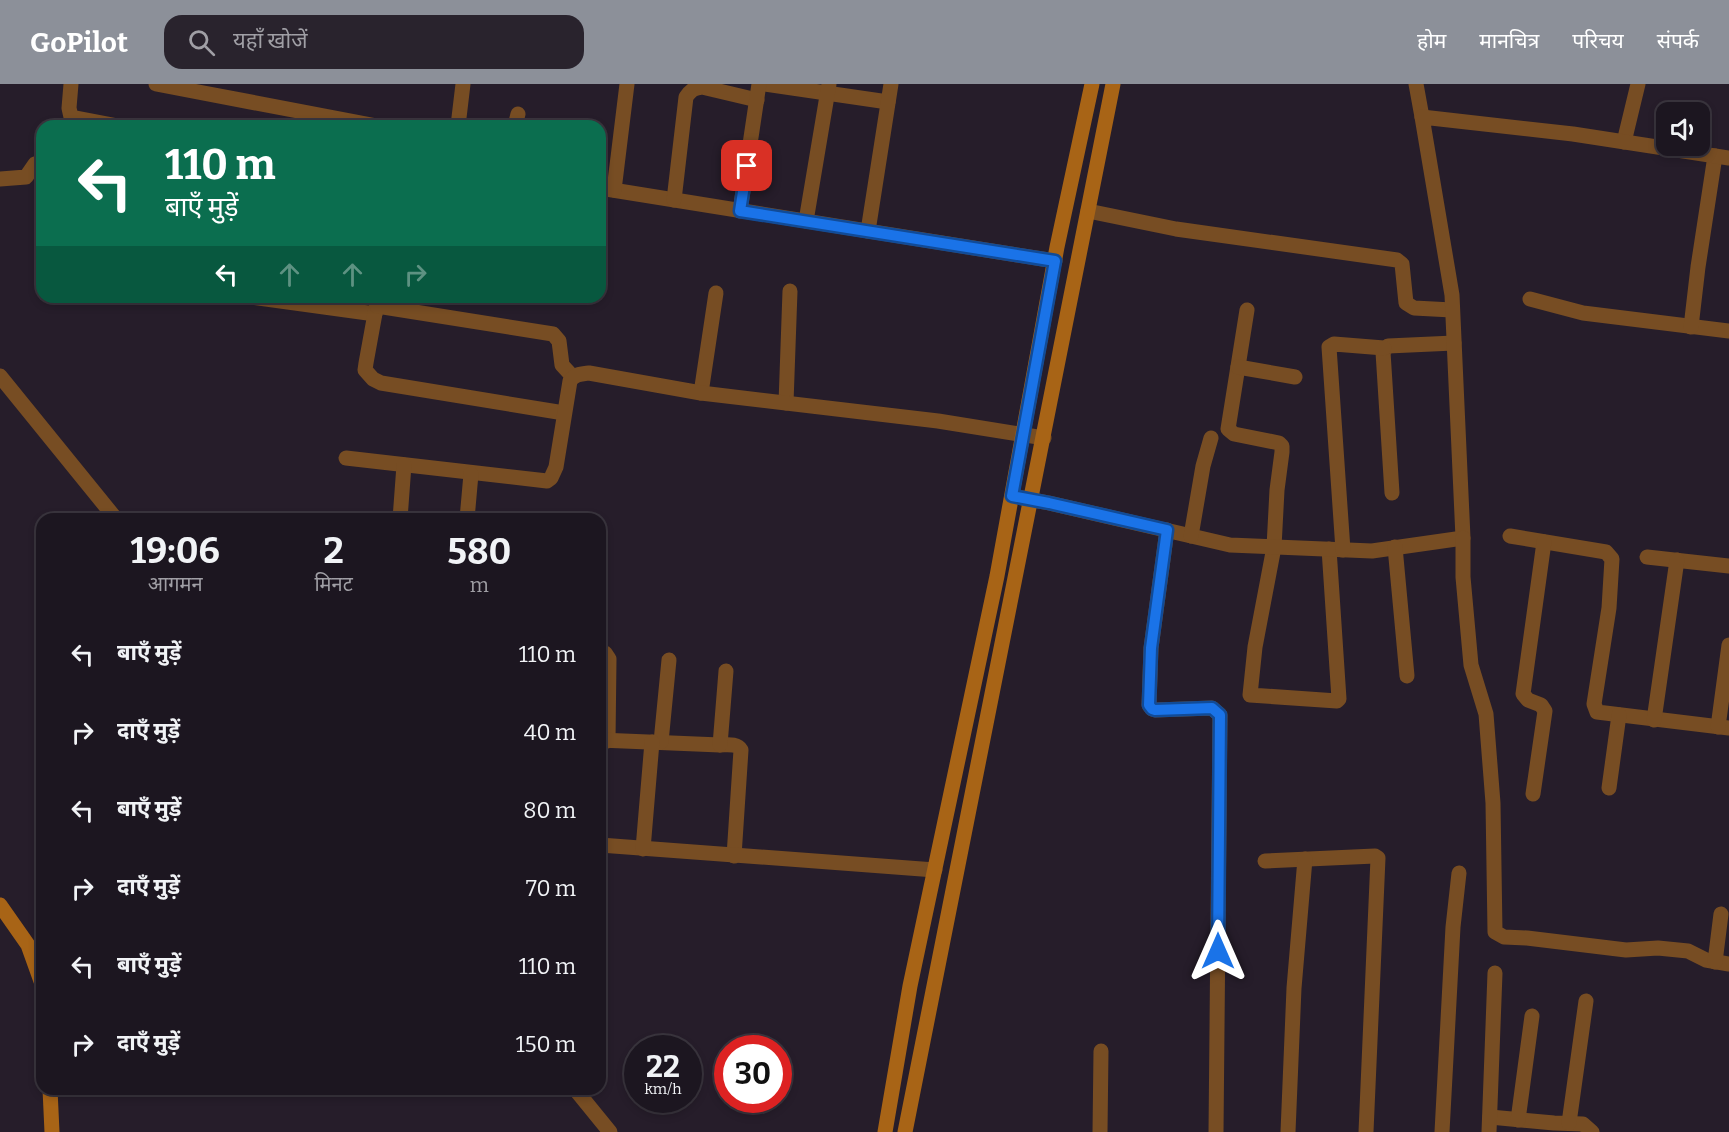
<!DOCTYPE html>
<html lang="hi">
<head>
<meta charset="utf-8">
<style>
	:root { --surface:#1c1620; --page:#29232d; --text:#f1f3f6; --muted:#a09fa5; --line:#3a353e; --accent:#8c9099 }
	body { margin:0; font-family:Bitter,"Noto Sans Devanagari",serif; background:var(--page); color:var(--text); height:100vh; display:flex; flex-direction:column; font-size:22px; white-space:nowrap }
	* { box-sizing:border-box; margin:0 }
	p { font-size:20px; color:var(--muted) }
	.icon { flex:none; width:33px; height:33px; fill:none; stroke:currentColor; stroke-width:2; stroke-linecap:round; stroke-linejoin:round }
	.map { position:relative; flex:1; overflow:hidden }
	.drawer { position:absolute; left:36px; top:429px; width:570px; height:582px; display:flex; flex-direction:column; background:var(--surface); border-radius:18px; box-shadow:0 3px 9px #0003,0 0 0 2px var(--line) }
	.drawer>* { flex:none }
	.hud { position:absolute; left:36px; top:36px; width:570px; height:183px; border-radius:18px; box-shadow:0 3px 9px #0003,0 0 0 2px var(--line); background:#0b6e4f; color:#fff; overflow:hidden }
	.controls { position:absolute; left:1656px; top:18px; display:grid; gap:12px }
	.controls a { display:grid; place-items:center; width:54px; height:54px; border-radius:12px; background:var(--surface); box-shadow:0 3px 9px #0003,0 0 0 2px var(--line); font-size:30px }
	.speed { position:absolute; left:624px; top:951px; display:flex; gap:12px; font-size:30px; font-weight:700; text-align:center }
	.speed>* { display:grid; place-content:center; width:78px; height:78px; border-radius:50%; background:var(--surface); box-shadow:0 3px 9px #0003,0 0 0 2px var(--line); line-height:1 }
	.speed small { font-size:15px; font-weight:400 }
	.speed .limit { border:9px solid #d22; background:#fff; color:#111 }
	.pin { position:absolute; display:grid; place-items:center; width:51px; height:51px; color:#fff; margin:-26px; border-radius:12px; box-shadow:0 3px 9px #0006 }
	.me { position:absolute; width:66px; margin:-33px; rotate:0deg; stroke-linejoin:round; filter:drop-shadow(0 0 4px #0008) }
	.turn { display:flex; align-items:center; gap:21px; height:126px; padding:0 30px; font-size:27px }
	.turn .icon { width:78px; height:78px; stroke-width:2.5 }
	.turn b { display:block; font-size:42px; line-height:51px }
	.lanes { display:flex; align-items:center; height:57px; padding:0 30px; background:#0003; justify-content:center; gap:30px; direction:ltr }
	.lanes .off { opacity:.35 }
	.eta { display:flex; justify-content:space-evenly; align-items:center; height:102px; text-align:center }
	.eta b { font-size:36px; font-weight:700; line-height:42px }
	ul { padding:0; list-style:none }
	li { display:flex; align-items:center; gap:18px; height:78px; padding:0 30px }
	li div { flex:1 }
	li b { display:block; font-size:22px }
	li em { font-style:normal }
	header { display:flex; align-items:center; gap:36px; box-sizing:border-box; height:84px; padding:0 30px; background:var(--accent); color:#fff }
	header strong { font-size:28px }
	nav { display:flex; gap:33px; margin-inline-start:auto; font-size:21px }
	.search { width:420px; height:54px; background:var(--page); display:flex; align-items:center; gap:15px; box-sizing:border-box; padding:0 21px; border-radius:18px; color:var(--muted); font-size:22px }
	.map>svg:first-child { display:block }
	.lines { fill:none; stroke-linecap:round; stroke-linejoin:round }
	.street { stroke:#774d23; stroke-width:15 }
	.secondary { stroke:#a86416; stroke-width:15 }
	.route-casing { stroke:#114b97; stroke-width:15 }
	.route { stroke:#1a73e8; stroke-width:10 }
</style>
</head>
<body>
<header>
<strong>GoPilot</strong>
<div class="search"><svg class="icon" aria-label="search" viewBox="0 0 24 24"><circle cx="10" cy="10" r="6"/><path d="M15 15l6 6"/></svg>यहाँ खोजें</div>
<nav><a>होम</a><a>मानचित्र</a><a>परिचय</a><a>संपर्क</a></nav>
</header>
<div class="map">
<svg width="1729" height="1048" viewBox="0 0 1729 1048">
	<rect width="100%" height="100%" fill="#261d2a"/>
	<g class="lines">
		<g class="street">
			<path d="M71 0 69 24 71 33 118 42"/>
			<path d="M156 0 377 42"/>
			<path d="M765 0 888 18"/>
			<path d="M1416 0 1422 33"/>
			<path d="M458 42 463 0"/>
			<path d="M515 42 518 30"/>
			<path d="M1624 58 1638 0"/>
			<path d="M0 95 26 93 35 80 42 78"/>
			<path d="M600 104 1055 177"/>
			<path d="M614 106 627 0"/>
			<path d="M674 116 686 13C691 6 694 4 702 3L757 16"/>
			<path d="M740 127 759 0"/>
			<path d="M1088 127 1176 145 1397 176 1402 180 1406 219 1414 224 1452 226"/>
			<path d="M806 137 829 0"/>
			<path d="M868 147 891 0"/>
			<path d="M251 213 375 230"/>
			<path d="M378 213 366 279 365 286 373 295 381 299 564 329"/>
			<path d="M1530 215 1583 229 1729 247"/>
			<path d="M377 222 553 250 559 257 562 281 573 293"/>
			<path d="M1247 226 1228 345 1234 350 1279 359 1282 362V368L1277 406 1274 463 1255 563 1250 611 1337 617 1339 615 1329 465"/>
			<path d="M1691 243 1698 183 1715 72"/>
			<path d="M1238 283 1295 293"/>
			<path d="M0 292 116 435"/>
			<path d="M701 309 716 209"/>
			<path d="M786 319 790 207"/>
			<path d="M346 374 547 397 551 394 556 383 570 297C575 290 581 290 589 289L701 309 938 337 1044 354"/>
			<path d="M1392 409 1383 268 1388 262 1454 259"/>
			<path d="M1012 412 1049 419 1230 461 1372 467 1463 454 1452 211 1422 33 1573 50 1729 74"/>
			<path d="M400 435 404 381"/>
			<path d="M467 435 471 390"/>
			<path d="M1167 446 1151 564 1149 621 1152 625 1155 626 1212 624 1220 631 1216 1048"/>
			<path d="M1191 452 1203 382 1211 354"/>
			<path d="M1510 452 1606 468 1612 475 1609 524 1594 620 1597 628 1729 644"/>
			<path d="M1463 454V493L1471 581 1486 630 1493 719 1495 848 1504 853 1527 854 1626 866 1658 864 1688 867 1706 876 1729 880"/>
			<path d="M1395 463 1407 592"/>
			<path d="M1343 466 1329 263 1334 260 1384 264"/>
			<path d="M1647 473 1729 482"/>
			<path d="M600 568 605 569 609 575 608 657"/>
			<path d="M1654 636 1677 476"/>
			<path d="M1718 643 1729 561"/>
			<path d="M600 656 720 661C727 661 737 659 741 666L734 772"/>
			<path d="M661 658 669 576"/>
			<path d="M720 661 726 587"/>
			<path d="M1609 704 1619 631"/>
			<path d="M1533 710 1545 627 1541 621 1528 616 1523 610 1544 458"/>
			<path d="M600 761 935 786"/>
			<path d="M643 765 652 658"/>
			<path d="M1265 777 1375 772 1378 774 1366 1048"/>
			<path d="M1715 878 1721 830"/>
			<path d="M575 1005 610 1048"/>
			<path d="M1490 1033 1554 1039 1583 1040 1592 1048"/>
			<path d="M1518 1036 1532 932"/>
			<path d="M1569 1039 1586 917"/>
			<path d="M1100 1048 1101 967"/>
			<path d="M1288 1048 1294 904 1305 775"/>
			<path d="M1442 1048 1453 843 1459 789"/>
			<path d="M1489 1048 1495 889"/>
		</g>
		<g class="secondary">
			<path d="M0 821 28 861 42 900"/>
			<path d="M50 1005 52 1048"/>
			<path d="M885 1048 910 902 997 492 1057 163 1092 0"/>
			<path d="M905 1048 1113 0"/>
		</g>
	</g>
	<g class="lines">
		<defs>
			<path id="route" d="M747 82 740 127 1055 177 1012 412 1049 419 1167 446 1151 564 1149 621 1152 625 1155 626 1212 624 1220 631 1218 867"/>
		</defs>
		<use href="#route" class="route-casing"/>
		<use href="#route" class="route"/>
	</g>
</svg>
<div class="controls">
<a><svg class="icon" aria-label="sound" viewBox="0 0 24 24"><path d="M4 9h4l5-4v14l-5-4H4zM17 9q2 3 0 6"/></svg></a>
</div>
<div class="speed"><div>22<small>km/h</small></div><div class="limit">30</div></div>
<div class="pin" style="left:747px;top:82px;background:#d93025"><svg class="icon" aria-label="arrive" viewBox="0 0 24 24"><path d="M6 21V4h12l-3 4 3 4H6"/></svg></div>
<svg class="me" style="left:1218px;top:867px" viewBox="-20 -20 40 40"><path d="M0-17L14 15 0 8-14 15z" fill="#1a73e8" stroke="#fff" stroke-width="4"/></svg>
<div class="hud">
<div class="turn"><svg class="icon" aria-label="left" viewBox="0 0 24 24"><path d="M17 20v-9H6M10 6l-5 5 5 5"/></svg><div><b>110 m</b>बाएँ मुड़ें</div></div>
<div class="lanes"><svg class="icon" aria-label="left" viewBox="0 0 24 24"><path d="M17 20v-9H6M10 6l-5 5 5 5"/></svg><svg class="icon off" aria-label="ahead" viewBox="0 0 24 24"><path d="M12 20V5M6 11l6-6 6 6"/></svg><svg class="icon off" aria-label="ahead" viewBox="0 0 24 24"><path d="M12 20V5M6 11l6-6 6 6"/></svg><svg class="icon off" aria-label="right" viewBox="0 0 24 24"><path d="M7 20v-9h11M14 6l5 5-5 5"/></svg></div>
</div>
<section class="drawer">
<div class="eta">
<div><b>19:06</b><p>आगमन</p></div>
<div><b>2</b><p>मिनट</p></div>
<div><b>580</b><p>m</p></div>
</div>
<ul>
<li><svg class="icon" aria-label="left" viewBox="0 0 24 24"><path d="M17 20v-9H6M10 6l-5 5 5 5"/></svg><div><b>बाएँ मुड़ें</b></div><em>110 m</em></li>
<li><svg class="icon" aria-label="right" viewBox="0 0 24 24"><path d="M7 20v-9h11M14 6l5 5-5 5"/></svg><div><b>दाएँ मुड़ें</b></div><em>40 m</em></li>
<li><svg class="icon" aria-label="left" viewBox="0 0 24 24"><path d="M17 20v-9H6M10 6l-5 5 5 5"/></svg><div><b>बाएँ मुड़ें</b></div><em>80 m</em></li>
<li><svg class="icon" aria-label="right" viewBox="0 0 24 24"><path d="M7 20v-9h11M14 6l5 5-5 5"/></svg><div><b>दाएँ मुड़ें</b></div><em>70 m</em></li>
<li><svg class="icon" aria-label="left" viewBox="0 0 24 24"><path d="M17 20v-9H6M10 6l-5 5 5 5"/></svg><div><b>बाएँ मुड़ें</b></div><em>110 m</em></li>
<li><svg class="icon" aria-label="right" viewBox="0 0 24 24"><path d="M7 20v-9h11M14 6l5 5-5 5"/></svg><div><b>दाएँ मुड़ें</b></div><em>150 m</em></li>
</ul>
</section>
</div>
</body>
</html>
